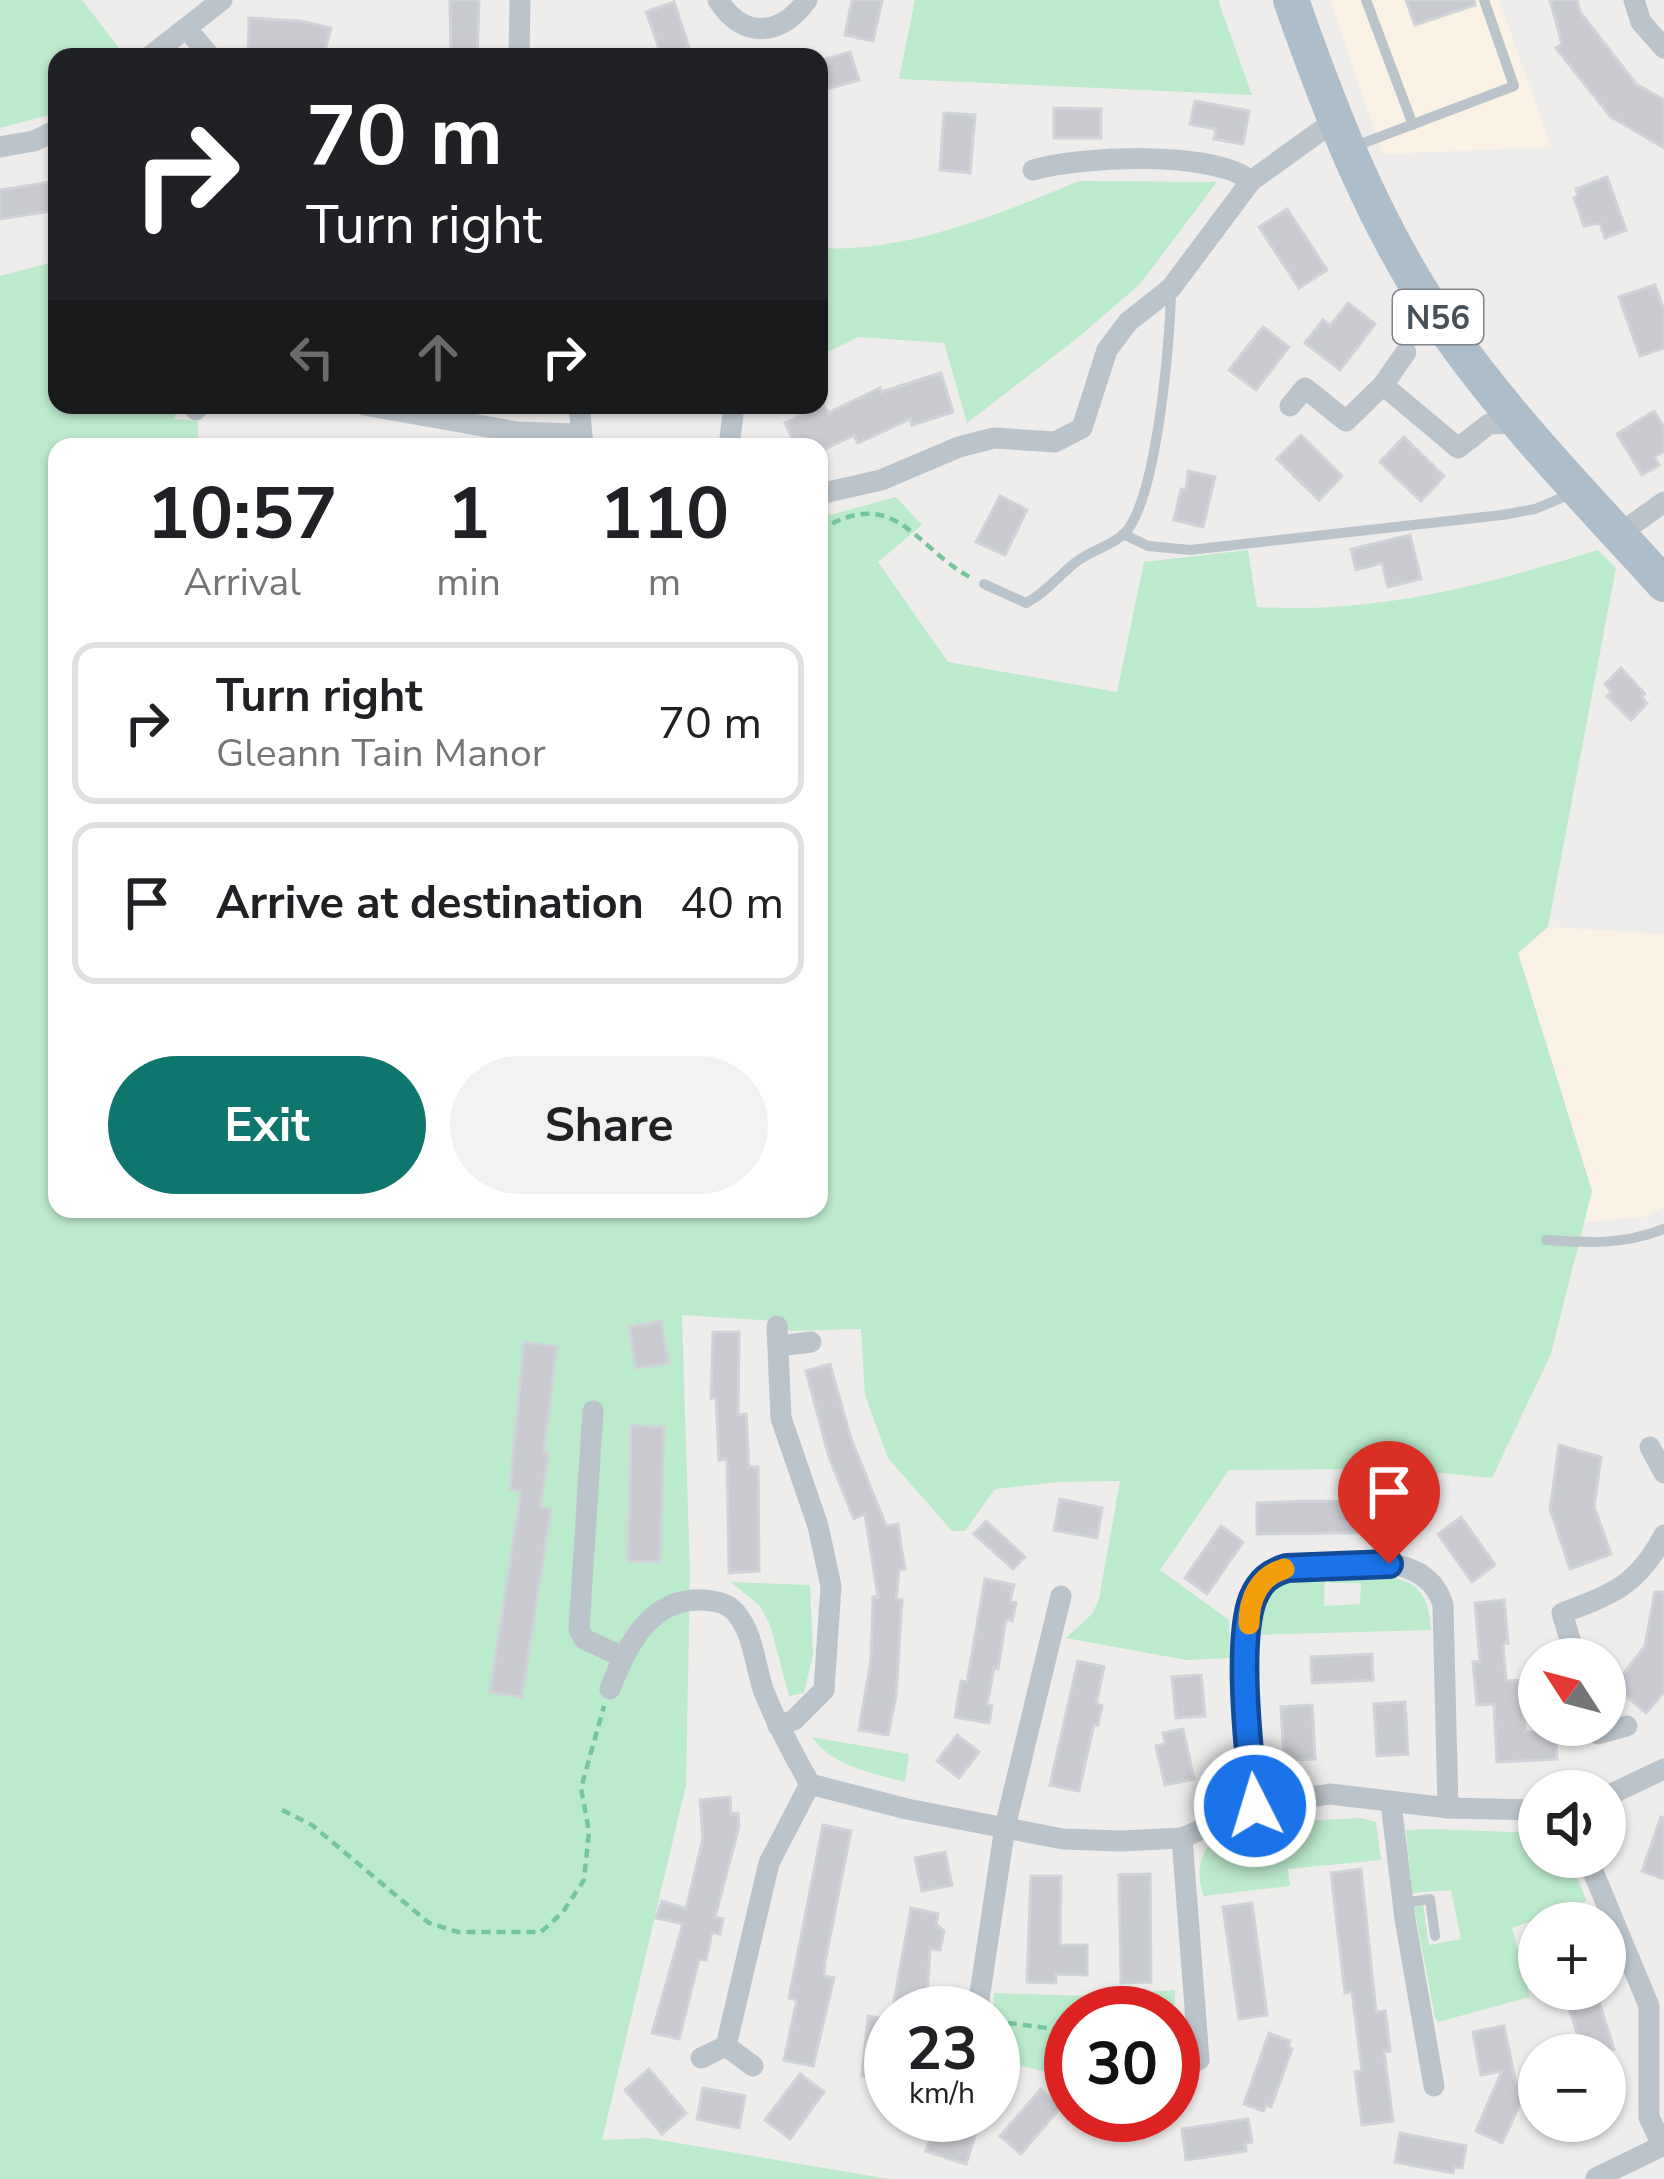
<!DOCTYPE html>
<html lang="en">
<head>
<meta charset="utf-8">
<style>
	:root { --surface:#fff; --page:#f2f2f2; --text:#202124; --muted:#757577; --line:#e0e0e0; --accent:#0f766e }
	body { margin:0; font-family:"Nunito Sans",sans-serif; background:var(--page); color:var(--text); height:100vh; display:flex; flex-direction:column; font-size:45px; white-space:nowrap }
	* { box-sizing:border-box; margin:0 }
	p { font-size:39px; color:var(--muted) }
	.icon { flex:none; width:66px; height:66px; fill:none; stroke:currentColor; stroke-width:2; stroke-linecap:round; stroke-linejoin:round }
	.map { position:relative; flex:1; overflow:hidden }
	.side { position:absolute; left:48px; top:438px; width:780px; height:780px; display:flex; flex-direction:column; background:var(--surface); border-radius:24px; box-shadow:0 3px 9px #0004 }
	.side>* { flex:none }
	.top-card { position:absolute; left:48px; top:48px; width:780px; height:366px; border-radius:24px; box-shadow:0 3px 9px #0004; background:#202124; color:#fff; overflow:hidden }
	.needle { width:78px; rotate:306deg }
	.fabs { position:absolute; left:1518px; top:1638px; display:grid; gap:24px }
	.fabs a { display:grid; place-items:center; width:108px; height:108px; border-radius:50%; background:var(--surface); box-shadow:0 3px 9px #0004; font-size:60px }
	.speed { position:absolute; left:864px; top:1986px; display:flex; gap:24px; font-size:60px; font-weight:700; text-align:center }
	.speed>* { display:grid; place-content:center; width:156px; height:156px; border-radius:50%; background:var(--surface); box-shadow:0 3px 9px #0004; line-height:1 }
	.speed small { font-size:30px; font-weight:400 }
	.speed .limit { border:18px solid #d22; background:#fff; color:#111 }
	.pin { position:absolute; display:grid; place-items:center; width:102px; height:102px; color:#fff; margin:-123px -51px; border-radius:50% 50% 50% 0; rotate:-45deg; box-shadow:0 0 12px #0007 }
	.pin .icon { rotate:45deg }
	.me { position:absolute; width:132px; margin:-66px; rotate:355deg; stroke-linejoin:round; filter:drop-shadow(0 0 9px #0008) }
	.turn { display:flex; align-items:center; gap:42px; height:252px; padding:0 60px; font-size:54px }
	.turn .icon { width:156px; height:156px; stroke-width:2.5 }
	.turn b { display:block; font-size:84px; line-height:102px }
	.lanes { display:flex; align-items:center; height:114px; padding:0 60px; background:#0003; justify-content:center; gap:60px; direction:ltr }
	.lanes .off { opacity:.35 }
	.eta { display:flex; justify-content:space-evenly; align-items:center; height:204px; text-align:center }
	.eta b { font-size:72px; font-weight:700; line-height:84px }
	.action { display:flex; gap:24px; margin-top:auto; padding:24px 60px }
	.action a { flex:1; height:138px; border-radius:72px; background:var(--accent); color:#fff; font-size:48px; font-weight:700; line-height:138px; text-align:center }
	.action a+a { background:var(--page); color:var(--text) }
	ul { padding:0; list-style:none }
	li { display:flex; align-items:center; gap:36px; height:162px; margin:0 24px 18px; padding:0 36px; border:6px solid var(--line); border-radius:24px }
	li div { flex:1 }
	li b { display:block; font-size:45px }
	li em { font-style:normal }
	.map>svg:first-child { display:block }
	.commercial { fill:#faf3e5 }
	.green { fill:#bceacc }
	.building { fill:#cacbd1; stroke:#d0d3d7; stroke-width:3 }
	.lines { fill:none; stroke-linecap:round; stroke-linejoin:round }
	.path { stroke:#77c59b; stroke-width:4.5; stroke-dasharray:9 6; stroke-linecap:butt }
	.service { stroke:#bbc4ca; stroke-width:10 }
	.minor { stroke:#bbc4ca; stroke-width:21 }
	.primary { stroke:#adbdc9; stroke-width:36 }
	.route-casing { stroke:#114b97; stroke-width:30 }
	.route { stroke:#1a73e8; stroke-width:21 }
	.slow { stroke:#f59e0b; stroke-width:21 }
	.labels { text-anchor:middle; stroke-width:10; stroke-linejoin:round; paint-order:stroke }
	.shield { fill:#fff; stroke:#7e848a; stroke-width:3 }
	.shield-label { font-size:33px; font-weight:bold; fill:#465058 }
</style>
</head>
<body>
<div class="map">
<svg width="1664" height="2179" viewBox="0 0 1664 2179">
	<rect width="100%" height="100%" fill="#efecec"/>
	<g class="commercial">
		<path d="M1330 0H1499L1551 147 1383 154Z"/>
		<path d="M1548 927 1664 934V1207L1643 1217 1585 1222 1592 1191 1518 953Z"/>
	</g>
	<g class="green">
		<path d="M0 0H82L126 57H57V113L0 128Z"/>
		<path d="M915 0H1218L1252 95 899 79Z"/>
		<path d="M1079 181 1217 182 1140 284 1080 336 967 423 944 343 859 337 819 356V248C906 253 1000 214 1079 181Z"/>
		<path d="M57 261V405H175V419L198 421V447H57V1209H819V518L896 497 922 525 878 562 948 662 1117 692 1144 562 1248 550 1257 607C1380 614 1483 585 1598 550L1616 568 1548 927 1518 953 1592 1191 1551 1354 1492 1478 1400 1469 1229 1470 1160 1570 1229 1620 1230 1658 1186 1660 1066 1638 1092 1614 1099 1599 1120 1481 1059 1482 995 1489 965 1531H952L888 1458 865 1395 861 1329 790 1331 777 1321 682 1315 690 1575 686 1785 602 2140 648 2138 889 2179H0V276Z"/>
		<path d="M1300 1577H1325L1324 1606 1360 1604 1361 1583H1330L1331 1577C1380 1577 1430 1565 1431 1630L1255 1635 1259 1599 1279 1581Z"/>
		<path d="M731 1582 810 1585 813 1654 804 1693 789 1696 770 1625 760 1606Z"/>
		<path d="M812 1737 909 1754 905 1782C872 1773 832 1766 812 1737Z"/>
		<path d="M1360 1818 1376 1822 1381 1860 1288 1869 1290 1886 1204 1896C1197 1879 1198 1859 1209 1845L1282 1822Z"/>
		<path d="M1430 1829 1539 1833V1857H1568L1587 1901 1512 1928 1530 1997 1438 2022 1435 2017 1414 1906 1423 1904 1429 1945 1461 1939 1451 1890 1412 1893 1406 1830Z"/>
		<path d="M1175 1990 1173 2047V2013H1071V2078L1004 2062 993 2044 994 1993 1092 1996Z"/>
	</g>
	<g class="building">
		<path d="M450 0H479L477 57H451Z"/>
		<path d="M852 0H882L873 41 845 35Z"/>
		<path d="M1406 0H1474L1475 5 1415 25Z"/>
		<path d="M1550 0H1577L1580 12 1636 84 1664 100V148L1610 116 1556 48 1562 44Z"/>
		<path d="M674 2 689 47 662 56 646 12Z"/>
		<path d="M249 18 301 21 331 28 323 57 278 50V56L248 54Z"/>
		<path d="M850 52 859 80 819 91V61Z"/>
		<path d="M1195 101 1249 111 1243 144 1214 139 1216 129 1190 124Z"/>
		<path d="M1054 108 1101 109V138H1054Z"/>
		<path d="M944 113 975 115 970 173 940 170Z"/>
		<path d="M1607 177 1626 230 1605 238 1600 223 1584 226 1574 198 1578 196 1576 189Z"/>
		<path d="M57 181V210L0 219V190Z"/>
		<path d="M1287 209 1327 270 1299 288 1259 227Z"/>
		<path d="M1655 285 1664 310V348L1640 356 1619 297Z"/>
		<path d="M1348 303 1375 324 1340 370 1305 343 1323 320 1330 326Z"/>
		<path d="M1263 327 1289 347 1256 390 1229 370Z"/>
		<path d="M941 373 953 412 912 425 910 419 858 443 854 435 819 452V447H796L785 423 824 405 828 413 880 388 881 392Z"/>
		<path d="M1654 411 1664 427V451L1654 457 1659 465 1642 475 1617 434Z"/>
		<path d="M1301 435 1342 476 1319 500 1277 459Z"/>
		<path d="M1404 437 1444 476 1421 501 1380 462Z"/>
		<path d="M1188 471 1215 477 1203 527 1174 520 1181 489 1186 490Z"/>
		<path d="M1000 496 1027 510 1005 555 976 542Z"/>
		<path d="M1410 535 1421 579 1388 587 1382 563 1356 570 1351 549Z"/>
		<path d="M1621 668 1645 694 1641 697 1647 703 1631 720 1607 696 1612 692 1605 684Z"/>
		<path d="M661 1321 669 1363 636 1368 629 1327Z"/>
		<path d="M713 1332H739L738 1415 746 1414 749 1467H758L759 1571 729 1573 727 1459 719 1460 716 1398H711Z"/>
		<path d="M524 1342 557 1347 544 1451 549 1452 540 1507 551 1509 522 1697 490 1692 521 1491 510 1489Z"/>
		<path d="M830 1364 850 1436 886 1526 898 1524 901 1546 905 1569 899 1570 896 1599 902 1600 896 1696 888 1735 859 1730 871 1660 873 1597H878L865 1514 854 1519 829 1457 806 1371Z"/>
		<path d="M631 1426 664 1427 660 1562 628 1561Z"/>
		<path d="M1559 1445 1601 1457 1594 1507 1611 1554 1570 1569 1550 1509Z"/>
		<path d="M1060 1499 1102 1508 1097 1538 1054 1530Z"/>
		<path d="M1311 1501 1360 1502V1505L1418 1502 1419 1532 1257 1534V1503Z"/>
		<path d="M1461 1517 1495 1565 1472 1582 1438 1534Z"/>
		<path d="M986 1521 1025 1557 1013 1569 974 1534Z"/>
		<path d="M1221 1526 1243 1542 1207 1594 1185 1578Z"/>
		<path d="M985 1579 1014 1585 1010 1602 1016 1603 1012 1621 1006 1619 998 1669 994 1668 987 1705 992 1706 989 1723 955 1717 961 1681 967 1682Z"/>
		<path d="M1655 1592H1664V1692L1646 1713 1614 1686 1645 1646Z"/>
		<path d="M1504 1600 1508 1643 1503 1644 1506 1681 1520 1680 1525 1732H1556L1557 1759 1497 1762 1494 1704 1477 1705 1473 1662 1480 1661 1475 1603Z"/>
		<path d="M1372 1654 1373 1680 1312 1683 1311 1657Z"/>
		<path d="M1078 1661 1104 1667 1096 1704 1102 1706 1098 1725 1094 1724 1079 1791 1050 1785Z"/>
		<path d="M1201 1675 1205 1716 1176 1718 1172 1677Z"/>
		<path d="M1405 1702 1408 1754 1377 1756 1374 1704Z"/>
		<path d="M1312 1705 1315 1759 1284 1760 1281 1707Z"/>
		<path d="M1183 1729 1194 1779 1165 1785 1156 1746 1165 1744 1163 1733Z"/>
		<path d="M957 1735 979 1752 959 1778 937 1761Z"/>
		<path d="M730 1797 731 1814 738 1813 739 1826 715 1917 723 1919 720 1934 712 1932 706 1960 699 1959 679 2039 652 2033 683 1924 656 1918 662 1901 686 1909 703 1838 700 1800Z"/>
		<path d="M1661 1817 1664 1818V1879L1642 1871Z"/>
		<path d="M823 1825 851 1831 825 1962 824 1976 834 1978 813 2066 784 2060 797 2000 789 1998Z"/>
		<path d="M945 1852 952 1885 922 1891 915 1858Z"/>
		<path d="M1361 1869 1376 2012 1385 2011 1388 2031 1390 2051 1384 2052 1393 2121 1362 2125 1355 2072 1362 2071 1352 1992 1345 1993 1331 1873Z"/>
		<path d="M1150 1874 1151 1982 1121 1983 1119 1875Z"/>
		<path d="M1031 1876H1061L1060 1945H1087V1975L1056 1974V1983L1027 1982Z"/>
		<path d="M1252 1903 1267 2015 1239 2019 1223 1907Z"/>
		<path d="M911 1908 938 1914 936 1924 944 1931 940 1950 930 1948 926 2013H892Z"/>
		<path d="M1595 1989 1614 2049 1605 2052 1606 2055H1584L1566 1998Z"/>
		<path d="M868 2016 891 2020V2080L862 2076Z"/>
		<path d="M1504 2026 1516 2084 1528 2086 1502 2143 1476 2131 1502 2071 1481 2075 1473 2032Z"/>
		<path d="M1269 2033 1290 2041 1288 2047 1292 2049 1271 2107 1266 2105 1264 2111 1244 2104Z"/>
		<path d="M649 2069 686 2113 662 2134 625 2090Z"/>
		<path d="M800 2074 824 2092 790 2139 765 2120Z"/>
		<path d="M703 2088 745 2096 739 2128 697 2119Z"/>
		<path d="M1041 2089 1060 2108 1021 2154 1000 2136Z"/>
		<path d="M936 2119 976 2132 966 2164 926 2151Z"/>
		<path d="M1248 2119 1252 2142 1245 2143 1246 2151 1186 2160 1182 2129Z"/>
		<path d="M1400 2133 1466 2146 1462 2168 1454 2167 1453 2173 1395 2162Z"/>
	</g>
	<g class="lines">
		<g class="path">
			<path d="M819 531C896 483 913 547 973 579"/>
			<path d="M282 1810 312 1825 429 1923 458 1932H541L563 1912 584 1880 589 1832 581 1788 604 1706"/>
			<path d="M993 2021 1071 2031"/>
		</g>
		<g class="service">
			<path d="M1366 0 1413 125"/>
			<path d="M1353 147 1514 86 1484 0"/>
			<path d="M1123 534 1148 546 1190 550 1502 515 1535 509 1573 493"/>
			<path d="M984 584 1026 603C1047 592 1058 576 1076 562 1090 551 1111 546 1124 534 1157 501 1170 341 1171 292"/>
			<path d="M1546 1240C1589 1243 1623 1245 1664 1229"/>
			<path d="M1403 1903 1430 1899 1435 1936"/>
		</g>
		<g class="minor">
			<path d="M718 0C743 39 780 37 807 0"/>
			<path d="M1634 0 1641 22 1664 48"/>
			<path d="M186 28 211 57"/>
			<path d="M149 57 222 0"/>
			<path d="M519 57 520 0"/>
			<path d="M0 147 34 141 57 130"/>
			<path d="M1033 170C1080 156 1213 150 1251 181"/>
			<path d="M1383 385 1406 352"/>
			<path d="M195 405 196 410"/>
			<path d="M364 405 517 432 579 434"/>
			<path d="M579 405 583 446"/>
			<path d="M1290 406 1305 388 1346 421 1383 385 1458 448 1489 424 1520 423"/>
			<path d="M729 447 734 405"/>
			<path d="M819 494 881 480 959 447 994 438 1055 442 1082 428 1107 350 1128 322 1171 288 1251 181 1337 119"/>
			<path d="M1619 534 1664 502"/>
			<path d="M777 1326 781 1418 818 1526 831 1586 824 1690 794 1720 778 1726"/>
			<path d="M778 1346 811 1342"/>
			<path d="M593 1411 579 1629 584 1639 623 1657"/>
			<path d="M1650 1447 1664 1473"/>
			<path d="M1576 1659 1562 1613C1613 1594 1638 1585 1664 1535"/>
			<path d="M610 1689C626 1647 650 1597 703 1600 716 1601 728 1603 736 1613 754 1634 755 1667 764 1692 777 1724 793 1754 810 1784L907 1809 1063 1839 1121 1841 1182 1838 1255 1806 1330 1794 1448 1808 1539 1810"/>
			<path d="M1596 1725 1598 1734 1627 1726"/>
			<path d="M1605 1797 1664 1769"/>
			<path d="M1391 1803 1405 1919 1434 2086"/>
			<path d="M1255 1806C1249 1758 1236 1640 1253 1598 1260 1581 1270 1573 1287 1568 1337 1566 1425 1543 1443 1605L1448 1808"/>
			<path d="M1182 1838 1199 2060"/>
			<path d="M1587 1857 1649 2006V2117L1662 2145"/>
			<path d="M977 2013 1005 1827 1061 1596"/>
			<path d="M726 2046 753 2066"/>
			<path d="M701 2058 726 2046 769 1863 810 1784"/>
			<path d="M1596 2178 1664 2145"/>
		</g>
		<path class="primary" d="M1291 0C1330 111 1375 228 1443 325 1507 418 1588 500 1664 584"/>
	</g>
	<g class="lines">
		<defs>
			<path id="route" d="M1255 1806C1249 1757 1236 1641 1253 1598 1260 1581 1270 1573 1287 1568L1389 1564"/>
		</defs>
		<use href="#route" class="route-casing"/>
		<use href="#route" class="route"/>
		<path class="slow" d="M1249 1624C1249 1599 1259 1576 1284 1569"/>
	</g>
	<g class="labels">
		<rect class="shield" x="1393" y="290" width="90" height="54" rx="9"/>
		<g class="shield-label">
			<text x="1438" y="329">N56</text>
		</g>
	</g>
</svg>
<div class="fabs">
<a><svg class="needle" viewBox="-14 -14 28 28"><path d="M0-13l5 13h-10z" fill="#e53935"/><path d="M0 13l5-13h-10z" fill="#757577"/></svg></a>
<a><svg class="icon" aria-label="sound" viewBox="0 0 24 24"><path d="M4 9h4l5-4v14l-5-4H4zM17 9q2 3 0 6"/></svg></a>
<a>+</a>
<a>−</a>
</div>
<div class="speed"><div>23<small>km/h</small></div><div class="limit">30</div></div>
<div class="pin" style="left:1389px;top:1564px;background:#d93025"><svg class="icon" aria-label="arrive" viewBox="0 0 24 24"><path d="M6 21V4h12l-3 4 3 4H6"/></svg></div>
<svg class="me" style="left:1255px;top:1806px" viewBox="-20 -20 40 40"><circle r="17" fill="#1a73e8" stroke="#fff" stroke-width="3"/><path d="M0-11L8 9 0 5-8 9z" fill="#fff"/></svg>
<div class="top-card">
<div class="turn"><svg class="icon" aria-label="right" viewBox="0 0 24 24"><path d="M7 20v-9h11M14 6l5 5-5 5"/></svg><div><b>70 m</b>Turn right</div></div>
<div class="lanes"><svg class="icon off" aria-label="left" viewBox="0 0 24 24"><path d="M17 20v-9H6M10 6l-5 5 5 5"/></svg><svg class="icon off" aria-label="ahead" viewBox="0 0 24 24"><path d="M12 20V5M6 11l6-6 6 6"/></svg><svg class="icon" aria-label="right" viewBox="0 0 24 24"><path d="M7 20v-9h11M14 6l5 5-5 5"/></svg></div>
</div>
<section class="side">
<div class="eta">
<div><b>10:57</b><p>Arrival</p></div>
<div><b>1</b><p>min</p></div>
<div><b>110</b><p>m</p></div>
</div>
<ul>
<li><svg class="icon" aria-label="right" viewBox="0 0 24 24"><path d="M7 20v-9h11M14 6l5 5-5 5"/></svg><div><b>Turn right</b><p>Gleann Tain Manor</p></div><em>70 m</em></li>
<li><svg class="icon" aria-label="arrive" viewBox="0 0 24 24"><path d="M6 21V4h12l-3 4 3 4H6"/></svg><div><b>Arrive at destination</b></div><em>40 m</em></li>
</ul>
<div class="action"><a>Exit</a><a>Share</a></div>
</section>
</div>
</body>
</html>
